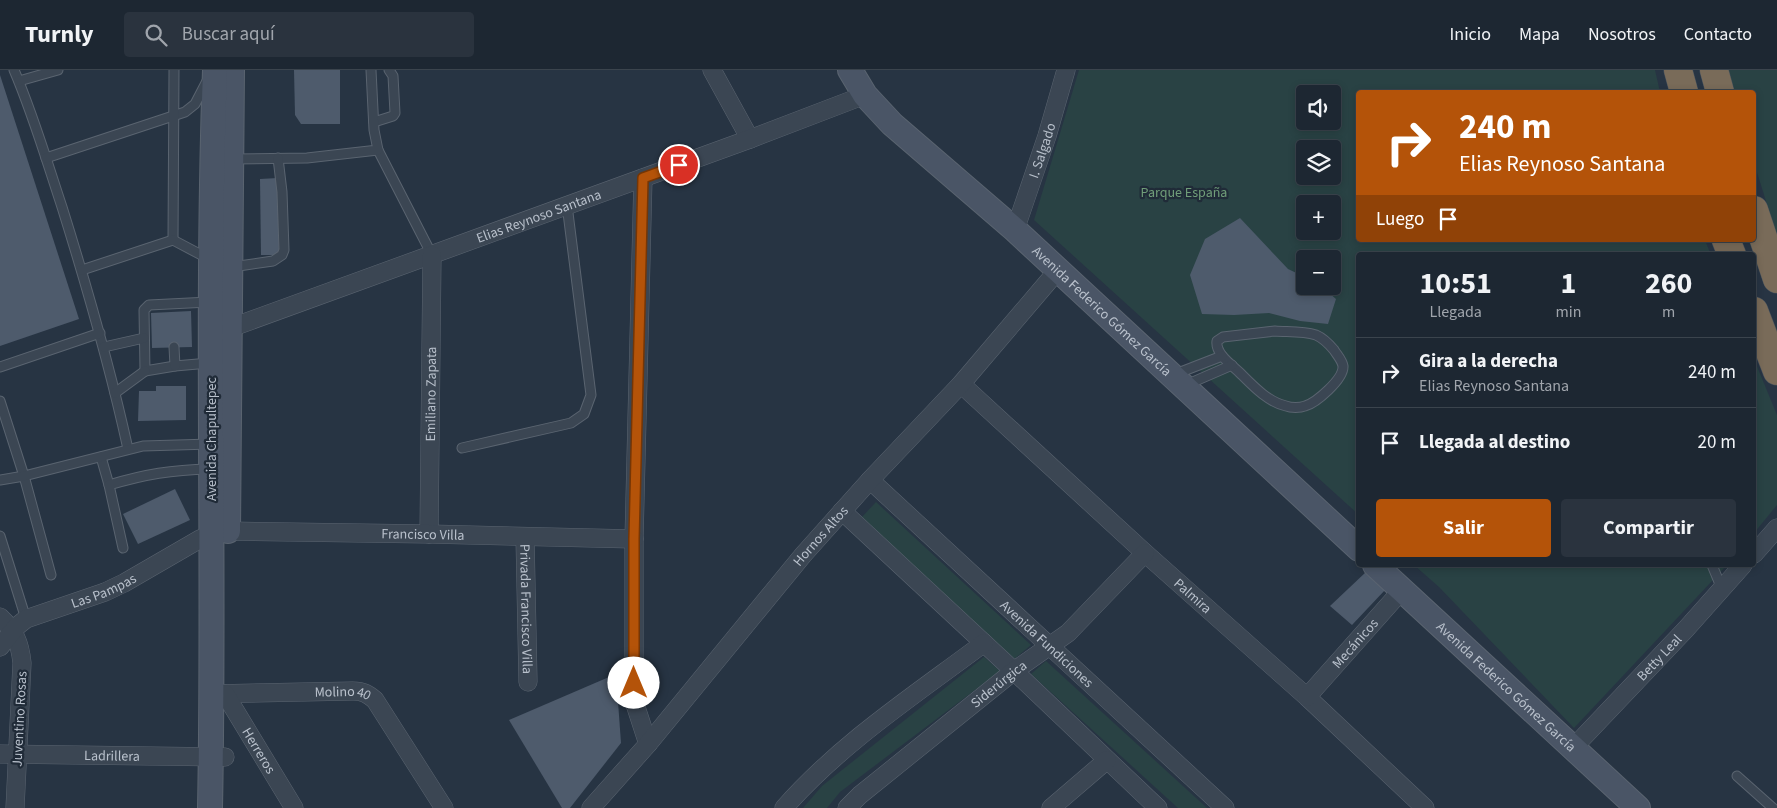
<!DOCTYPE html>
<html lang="es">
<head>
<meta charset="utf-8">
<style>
	:root { --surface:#1d2732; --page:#2a333e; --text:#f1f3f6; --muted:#a0a5ac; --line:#3b444d; --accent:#b45309 }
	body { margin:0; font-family:"Source Sans 3",sans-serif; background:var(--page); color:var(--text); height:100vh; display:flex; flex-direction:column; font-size:19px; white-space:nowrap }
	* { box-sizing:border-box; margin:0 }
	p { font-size:16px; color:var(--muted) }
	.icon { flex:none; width:28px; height:28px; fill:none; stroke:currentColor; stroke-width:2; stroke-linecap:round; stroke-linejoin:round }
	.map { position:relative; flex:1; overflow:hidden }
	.panel { position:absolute; left:1356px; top:182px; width:400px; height:315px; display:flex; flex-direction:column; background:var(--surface); border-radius:5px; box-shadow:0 2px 8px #0003,0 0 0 1px var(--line) }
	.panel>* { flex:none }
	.top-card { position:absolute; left:1356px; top:20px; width:400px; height:152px; border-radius:5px; box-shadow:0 2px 8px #0003,0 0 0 1px var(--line); background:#b45309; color:#fff; overflow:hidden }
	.tools { position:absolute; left:1296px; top:15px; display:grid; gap:10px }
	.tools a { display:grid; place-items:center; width:45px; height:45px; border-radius:5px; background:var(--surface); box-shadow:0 2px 8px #0003,0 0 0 1px var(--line); font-size:25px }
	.pin { position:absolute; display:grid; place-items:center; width:42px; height:42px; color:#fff; margin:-21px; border:2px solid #fff; border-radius:50%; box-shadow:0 1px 5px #0007 }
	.me { position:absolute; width:55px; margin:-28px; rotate:0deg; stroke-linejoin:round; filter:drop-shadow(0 0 4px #0008) }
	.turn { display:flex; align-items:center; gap:18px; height:105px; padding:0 20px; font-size:22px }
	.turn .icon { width:65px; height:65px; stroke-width:2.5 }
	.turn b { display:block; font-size:35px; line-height:42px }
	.then { display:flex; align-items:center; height:48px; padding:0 20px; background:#0003; gap:10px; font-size:19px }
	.eta { display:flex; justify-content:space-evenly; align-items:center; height:85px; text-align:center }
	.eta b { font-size:30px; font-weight:700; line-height:35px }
	.action { display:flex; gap:10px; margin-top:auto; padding:10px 20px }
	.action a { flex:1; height:58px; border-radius:5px; background:var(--accent); color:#fff; font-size:20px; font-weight:700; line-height:58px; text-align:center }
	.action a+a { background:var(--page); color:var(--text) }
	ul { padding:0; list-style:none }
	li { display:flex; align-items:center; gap:15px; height:70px; padding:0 20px; border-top:1px solid var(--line) }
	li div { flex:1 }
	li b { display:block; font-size:19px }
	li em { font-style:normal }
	header { display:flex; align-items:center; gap:30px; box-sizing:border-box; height:70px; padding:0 25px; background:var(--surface); border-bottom:1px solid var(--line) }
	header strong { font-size:24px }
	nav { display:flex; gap:28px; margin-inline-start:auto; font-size:18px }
	.search { width:350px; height:45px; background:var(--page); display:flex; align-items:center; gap:12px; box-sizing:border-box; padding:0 18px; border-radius:5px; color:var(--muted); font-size:19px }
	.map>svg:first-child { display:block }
	.green { fill:#294244; fill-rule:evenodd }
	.building { fill:#4e5b6c }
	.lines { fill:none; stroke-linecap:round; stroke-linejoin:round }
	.lane-casing { stroke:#5a6470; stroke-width:11 }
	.street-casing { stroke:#5a6470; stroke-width:19 }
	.secondary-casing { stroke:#5a6470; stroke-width:26 }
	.highway-casing { stroke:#46515d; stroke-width:29 }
	.lane { stroke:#3b4653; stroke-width:9 }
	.street { stroke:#3b4653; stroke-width:18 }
	.secondary { stroke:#4a5566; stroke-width:24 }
	.highway { stroke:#796b59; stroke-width:28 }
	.route-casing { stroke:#753606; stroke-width:12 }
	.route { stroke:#b45309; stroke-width:9 }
	.labels { text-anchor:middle; stroke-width:4.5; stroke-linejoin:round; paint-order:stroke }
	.street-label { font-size:14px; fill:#b9c1cc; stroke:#202b38 }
	.park-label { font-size:14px; fill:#709d79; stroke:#202b38 }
</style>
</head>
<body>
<header>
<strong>Turnly</strong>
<div class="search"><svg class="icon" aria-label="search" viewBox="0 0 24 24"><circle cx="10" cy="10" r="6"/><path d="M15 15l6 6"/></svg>Buscar aquí</div>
<nav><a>Inicio</a><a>Mapa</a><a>Nosotros</a><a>Contacto</a></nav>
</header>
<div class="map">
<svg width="1777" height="738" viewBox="0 0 1777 738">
	<rect width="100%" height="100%" fill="#273443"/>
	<g class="green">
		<path d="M1079 0H1655L1660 22H1359V170H1705L1711 185H1359V445L1034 150ZM1305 24H1332V51H1305ZM1305 79H1332V106H1305ZM1305 134H1332V161H1305ZM1305 189H1332V216H1305Z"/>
		<path d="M1728 0H1777V166L1754 93V22H1734Z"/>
		<path d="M1754 289 1777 345V435L1754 463Z"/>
		<path d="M876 432 1031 575 1013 590 862 447Z"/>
		<path d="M1414 495H1727L1574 658 1439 517Z"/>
		<path d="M984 587 1000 601 840 722 827 738H803L822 716Z"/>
		<path d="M1046 591 1207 738H1178L1031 604Z"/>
	</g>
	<g class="building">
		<path d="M294 0H340V54H301L295 45Z"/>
		<path d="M0 5 79 249 0 276Z"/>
		<path d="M278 108 279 185H261L260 109Z"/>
		<path d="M1240 148 1288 199 1305 207V216H1321L1336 229 1328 254 1300 251 1269 243 1234 245 1202 244 1190 205 1205 169Z"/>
		<path d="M191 241 192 277 152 278 151 243Z"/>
		<path d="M156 316H186V350L138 351 139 321H156Z"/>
		<path d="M175 419 190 450 138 474 123 444Z"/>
		<path d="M1366 502 1385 520 1352 555 1330 536Z"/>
		<path d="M616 604 621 673 570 738H562L509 650Z"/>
	</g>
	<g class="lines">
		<defs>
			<g id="lane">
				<path d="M14 0C33 44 47 92 62 137 87 217 110 297 128 379"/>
				<path d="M19 11 58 0"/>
				<path d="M374 52 393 46 395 43 393 6 389 0"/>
				<path d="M378 80 432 185"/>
				<path d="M46 88 185 42 195 34 208 9"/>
				<path d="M232 89 307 88 378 80 374 60 371 0"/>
				<path d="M173 170 174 0"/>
				<path d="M232 197 273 191 282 185 284 180 282 122 278 88"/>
				<path d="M82 200 173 170 209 189"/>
				<path d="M209 232 149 235 144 240 145 301 175 296 209 293"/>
				<path d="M1275 261C1288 262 1303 261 1316 265 1323 268 1329 274 1334 280 1337 285 1342 290 1343 296 1344 309 1316 333 1305 336 1300 338 1291 338 1286 336 1268 332 1253 316 1240 303 1232 295 1215 284 1217 271L1223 267Z"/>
				<path d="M104 277 144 268"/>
				<path d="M174 277 175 296"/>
				<path d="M0 297 100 263"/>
				<path d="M1173 305 1222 286"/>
				<path d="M1186 315 1232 295"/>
				<path d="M115 323 145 301"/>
				<path d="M0 331 24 406 51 505"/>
				<path d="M462 378 571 353 584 344 591 325 567 135"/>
				<path d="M101 387 109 415"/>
				<path d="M0 410 24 406 143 376 211 374"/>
				<path d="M0 466 26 549"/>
				<path d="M123 478 109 415C146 404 171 400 210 399"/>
				<path d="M1712 495 1722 519"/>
				<path d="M1737 706 1773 738"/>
			</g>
			<g id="street">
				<path d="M712 0 750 69"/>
				<path d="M643 108 634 469V631L648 674"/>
				<path id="s1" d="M1015 160 1047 66 1066 0"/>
				<path id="s2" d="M219 262 750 69 865 25"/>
				<path id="s3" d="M961 314 1145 483 1307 627 1425 738"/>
				<path id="s4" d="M870 410 1225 738"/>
				<path d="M842 441 1014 601 1158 738"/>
				<path id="s5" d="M429 464 432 185"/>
				<path id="s6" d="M525 467 528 612"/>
				<path d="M1754 484 1777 458"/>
				<path d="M0 547C15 561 20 573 22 593L15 738"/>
				<path id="s7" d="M0 577 16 557 26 549 105 522 124 513 200 469 212 464 228 461 429 464 634 469"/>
				<path id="s8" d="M211 624 353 621C363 621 368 624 375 630L444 738"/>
				<path id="s9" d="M225 624 294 738"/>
				<path id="s10" d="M1307 627 1402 520"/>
				<path id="s11" d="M1573 678 1686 559 1743 495"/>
				<path id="s12" d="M0 684 225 687"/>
				<path id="s13" d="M591 738 648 674 803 485 870 410 961 314 1058 200"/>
				<path d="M784 738C841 673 916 624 984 573"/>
				<path id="s14" d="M847 738 860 725 1014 601 1068 563 1145 483"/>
				<path d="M1051 738 1107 690"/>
			</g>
			<g id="secondary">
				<path id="s15" d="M850 0 865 25 892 54 1015 160 1359 479"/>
				<path d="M228 461 232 0"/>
				<path id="s16" d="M1375 495 1638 738"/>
				<path d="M210 738C215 492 206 246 215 0"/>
			</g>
			<g id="highway">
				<path d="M1678 0 1684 22"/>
				<path d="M1714 0 1720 22"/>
				<path d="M1754 140 1777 209"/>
				<path d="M1726 170 1732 185"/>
				<path d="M1754 241 1777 301"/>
			</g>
		</defs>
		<use href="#lane" class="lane-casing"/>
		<use href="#street" class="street-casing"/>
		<use href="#secondary" class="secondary-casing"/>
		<use href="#highway" class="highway-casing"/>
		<use href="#lane" class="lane"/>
		<use href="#street" class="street"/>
		<use href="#secondary" class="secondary"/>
		<use href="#highway" class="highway"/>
	</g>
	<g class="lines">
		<defs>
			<path id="route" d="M634 613V469L643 108 679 95"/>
		</defs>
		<use href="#route" class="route-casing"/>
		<use href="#route" class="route"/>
	</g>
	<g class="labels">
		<g class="street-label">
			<text dy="5" stroke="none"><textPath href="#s1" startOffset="84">I. Salgado</textPath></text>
			<text dy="5" stroke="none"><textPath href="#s2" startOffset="340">Elias Reynoso Santana</textPath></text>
			<text dy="5" stroke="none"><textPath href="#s15" startOffset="350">Avenida Federico Gómez García</textPath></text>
			<text dy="5" stroke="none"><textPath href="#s5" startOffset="140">Emiliano Zapata</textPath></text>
			<text transform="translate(211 369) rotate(-90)" y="5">Avenida Chapultepec</text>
			<text dy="5" stroke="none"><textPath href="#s7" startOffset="455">Francisco Villa</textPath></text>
			<text dy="5" stroke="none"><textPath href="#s13" startOffset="356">Hornos Altos</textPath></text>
			<text dy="5" stroke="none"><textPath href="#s7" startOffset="121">Las Pampas</textPath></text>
			<text dy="5" stroke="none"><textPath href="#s3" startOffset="314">Palmira</textPath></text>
			<text dy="5" stroke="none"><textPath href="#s6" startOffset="72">Privada Francisco Villa</textPath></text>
			<text dy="5" stroke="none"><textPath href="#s10" startOffset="72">Mecánicos</textPath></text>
			<text dy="5" stroke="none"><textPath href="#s4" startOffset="241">Avenida Fundiciones</textPath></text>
			<text dy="5" stroke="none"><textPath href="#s11" startOffset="125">Betty Leal</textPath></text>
			<text dy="5" stroke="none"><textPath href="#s14" startOffset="196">Siderúrgica</textPath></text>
			<text dy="5" stroke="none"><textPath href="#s16" startOffset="179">Avenida Federico Gómez García</textPath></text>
			<text dy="5" stroke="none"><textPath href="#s8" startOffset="132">Molino 40</textPath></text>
			<text transform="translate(19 649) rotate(-87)" y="5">Juventino Rosas</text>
			<text dy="5" stroke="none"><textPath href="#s9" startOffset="66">Herreros</textPath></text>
			<text dy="5" stroke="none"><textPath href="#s12" startOffset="112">Ladrillera</textPath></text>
		</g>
		<g class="park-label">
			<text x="1184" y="127">Parque España</text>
		</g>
	</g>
</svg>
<div class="tools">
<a><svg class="icon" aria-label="sound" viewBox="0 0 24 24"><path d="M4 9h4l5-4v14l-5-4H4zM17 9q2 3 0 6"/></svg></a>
<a><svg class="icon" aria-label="layers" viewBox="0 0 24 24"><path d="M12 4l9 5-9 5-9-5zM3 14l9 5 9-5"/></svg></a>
<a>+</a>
<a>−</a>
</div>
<div class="pin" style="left:679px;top:95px;background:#d93025"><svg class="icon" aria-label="arrive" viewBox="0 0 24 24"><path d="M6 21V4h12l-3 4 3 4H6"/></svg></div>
<svg class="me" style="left:634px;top:613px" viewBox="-20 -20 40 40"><circle r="19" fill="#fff"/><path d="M0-13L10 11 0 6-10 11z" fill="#b45309"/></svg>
<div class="top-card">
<div class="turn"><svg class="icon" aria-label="right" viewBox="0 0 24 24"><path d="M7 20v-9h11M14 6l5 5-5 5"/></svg><div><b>240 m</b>Elias Reynoso Santana</div></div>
<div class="then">Luego<svg class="icon" aria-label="arrive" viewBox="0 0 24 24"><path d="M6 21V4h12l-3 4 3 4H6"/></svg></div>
</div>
<section class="panel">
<div class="eta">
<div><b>10:51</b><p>Llegada</p></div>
<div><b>1</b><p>min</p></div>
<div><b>260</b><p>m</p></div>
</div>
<ul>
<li><svg class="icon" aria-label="right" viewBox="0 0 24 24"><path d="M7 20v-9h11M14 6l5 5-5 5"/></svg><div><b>Gira a la derecha</b><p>Elias Reynoso Santana</p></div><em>240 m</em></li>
<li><svg class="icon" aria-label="arrive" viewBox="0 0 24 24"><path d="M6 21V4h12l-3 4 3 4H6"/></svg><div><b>Llegada al destino</b></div><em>20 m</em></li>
</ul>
<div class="action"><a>Salir</a><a>Compartir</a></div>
</section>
</div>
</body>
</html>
